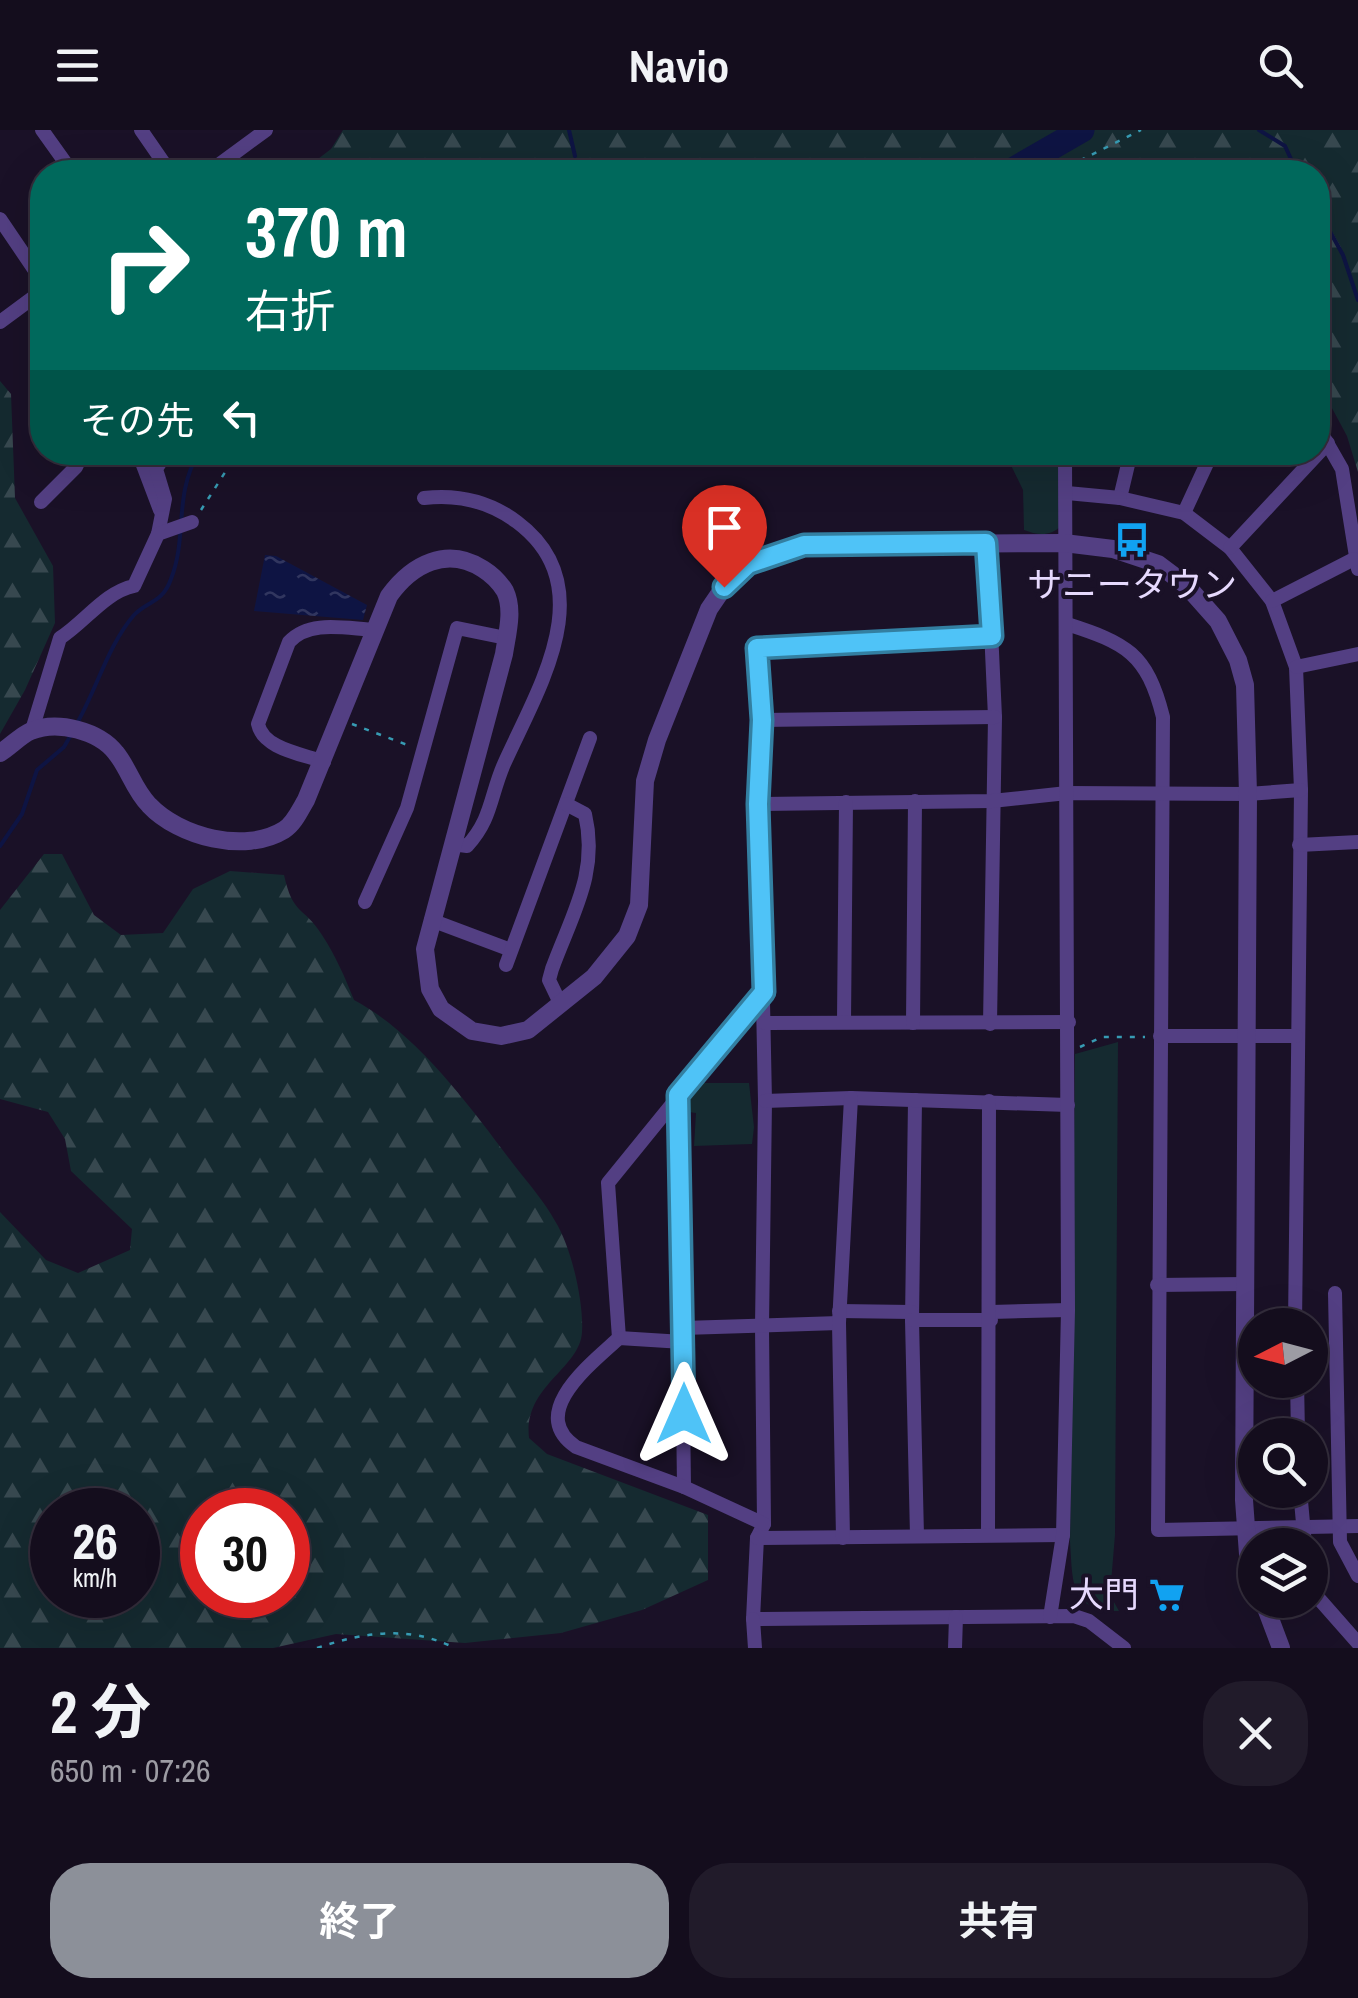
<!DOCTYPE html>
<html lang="ja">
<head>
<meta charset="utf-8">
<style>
	:root { --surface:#140d1d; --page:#211b2a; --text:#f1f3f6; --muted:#9d9ca4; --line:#332d3b; --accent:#8c9099 }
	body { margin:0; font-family:"Archivo Narrow","Noto Sans JP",sans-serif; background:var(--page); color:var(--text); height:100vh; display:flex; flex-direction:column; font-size:38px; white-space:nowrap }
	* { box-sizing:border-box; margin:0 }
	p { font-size:32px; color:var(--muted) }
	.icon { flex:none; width:55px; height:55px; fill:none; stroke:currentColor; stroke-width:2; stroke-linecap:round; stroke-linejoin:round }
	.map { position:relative; height:1518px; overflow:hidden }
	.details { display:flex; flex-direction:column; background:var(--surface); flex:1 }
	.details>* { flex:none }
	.guide { position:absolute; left:30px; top:30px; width:1300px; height:305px; border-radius:40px; box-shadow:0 10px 40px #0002,0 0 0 2px var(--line); background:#00695c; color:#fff; overflow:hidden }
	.needle { width:65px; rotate:264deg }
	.buttons { position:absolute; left:1238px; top:1178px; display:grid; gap:20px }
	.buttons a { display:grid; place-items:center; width:90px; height:90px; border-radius:50%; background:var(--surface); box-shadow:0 10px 40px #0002,0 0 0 2px var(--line); font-size:50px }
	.speed { position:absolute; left:30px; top:1358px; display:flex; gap:20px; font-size:50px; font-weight:700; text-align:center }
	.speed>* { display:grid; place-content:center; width:130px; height:130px; border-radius:50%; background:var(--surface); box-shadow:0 10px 40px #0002,0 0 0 2px var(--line); line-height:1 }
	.speed small { font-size:25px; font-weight:400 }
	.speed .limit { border:15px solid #d22; background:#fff; color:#111 }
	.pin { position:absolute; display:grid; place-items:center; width:85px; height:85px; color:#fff; margin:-102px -42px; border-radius:50% 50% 50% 0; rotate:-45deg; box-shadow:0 0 10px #0007 }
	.pin .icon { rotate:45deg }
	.me { position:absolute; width:110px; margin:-55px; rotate:0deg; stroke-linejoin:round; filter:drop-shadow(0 0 8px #0008) }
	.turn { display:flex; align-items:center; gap:35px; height:210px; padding:0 50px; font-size:45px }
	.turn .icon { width:130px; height:130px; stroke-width:2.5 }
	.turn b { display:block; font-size:70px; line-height:85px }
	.then { display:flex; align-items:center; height:95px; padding:0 50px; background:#0003; gap:20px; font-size:38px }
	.round { display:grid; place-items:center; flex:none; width:105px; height:105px; border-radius:40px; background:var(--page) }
	.headline { display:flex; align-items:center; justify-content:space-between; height:170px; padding:0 50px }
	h1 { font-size:60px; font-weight:700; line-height:75px }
	.button { display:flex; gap:20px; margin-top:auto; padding:20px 50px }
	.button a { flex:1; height:115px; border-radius:40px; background:var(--accent); color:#fff; font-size:40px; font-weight:700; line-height:115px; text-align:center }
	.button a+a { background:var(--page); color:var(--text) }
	header { display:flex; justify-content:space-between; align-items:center; height:130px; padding:0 50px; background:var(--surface); font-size:45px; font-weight:700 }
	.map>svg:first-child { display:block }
	.forest { fill:url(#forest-firs); fill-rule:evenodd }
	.park { fill:#152a30 }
	.water { fill:url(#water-ripples) }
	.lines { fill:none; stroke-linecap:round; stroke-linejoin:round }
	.stream { stroke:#0e1443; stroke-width:4 }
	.river { stroke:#0e1443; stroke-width:25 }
	.path { stroke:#379bb3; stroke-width:2.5; stroke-dasharray:5 8; stroke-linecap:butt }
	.minor { stroke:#533f83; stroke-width:14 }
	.tertiary { stroke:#533f83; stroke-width:18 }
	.route-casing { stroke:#337fa1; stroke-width:25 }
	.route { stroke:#4fc3f7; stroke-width:18 }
	.labels { text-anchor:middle; stroke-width:8; stroke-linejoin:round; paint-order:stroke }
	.poi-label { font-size:35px; fill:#e6d9fd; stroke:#1a1127 }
</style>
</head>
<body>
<header><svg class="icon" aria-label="menu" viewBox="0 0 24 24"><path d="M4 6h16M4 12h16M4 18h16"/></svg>Navio<svg class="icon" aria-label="search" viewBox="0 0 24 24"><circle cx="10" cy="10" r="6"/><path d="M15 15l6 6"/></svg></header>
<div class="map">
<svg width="1358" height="1518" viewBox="0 0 1358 1518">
	<defs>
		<pattern id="forest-firs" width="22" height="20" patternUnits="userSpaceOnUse" patternTransform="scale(2.5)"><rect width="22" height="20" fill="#152a30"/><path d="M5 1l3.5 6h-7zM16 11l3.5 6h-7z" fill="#37484f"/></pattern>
		<pattern id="water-ripples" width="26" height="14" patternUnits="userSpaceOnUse" patternTransform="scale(2.5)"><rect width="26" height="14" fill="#0e1443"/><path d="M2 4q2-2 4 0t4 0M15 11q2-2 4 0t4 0" fill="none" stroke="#31365f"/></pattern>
	</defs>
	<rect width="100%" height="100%" fill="#1a1127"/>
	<g class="forest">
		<path d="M343 0H1358V342L1347 306 1318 252V42H1223C1208 32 1191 36 1175 42H301L331 19Z"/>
		<path d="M0 251 11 264 15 368 53 436 55 493 25 560 0 604Z"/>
		<path d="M62 724 94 785 121 805 163 803 193 759 230 741 284 745C293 786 303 775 322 805 335 825 345 847 354 870 418 904 471 978 514 1035 528 1053 544 1071 555 1091 571 1116 584 1172 582 1202 580 1239 523 1256 529 1308L547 1324 708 1385V1450L642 1480 561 1503 465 1513 336 1504 273 1518H0V1082L46 1130 78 1143 130 1120 132 1099 71 1041 65 1009 48 982 0 969V780L44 724ZM52 1380H138V1465H52ZM202 1380H288V1465H202Z"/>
	</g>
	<g class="park">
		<path d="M1005 323H1059L1061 396C1050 407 1037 405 1024 400L1023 360Z"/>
		<path d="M1118 912 1115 1405 1110 1465 1119 1481C1069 1481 1073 1452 1070 1412L1075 924Z"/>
		<path d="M695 953H749L754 997 752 1014 694 1016 696 983 689 982 686 969Z"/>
	</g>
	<path class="water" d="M265 425 276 426 367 475 363 490 254 481Z"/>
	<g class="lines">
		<g class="stream">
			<path d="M569 0 575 26"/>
			<path d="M1259 0 1285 16 1297 42"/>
			<path d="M1318 80 1343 125 1358 170"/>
			<path d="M76 595C96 561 108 515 134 485 148 470 162 474 171 449 188 405 173 366 199 322"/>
			<path d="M0 716 22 684 37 640 64 617 72 603"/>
		</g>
		<path class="river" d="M1009 42 1082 0"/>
		<g class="path">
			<path d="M1057 42 1141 0"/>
			<path d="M201 380 238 322"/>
			<path d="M352 594 410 616"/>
			<path d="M1080 917 1102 907H1145"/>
			<path d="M317 1518C365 1502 408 1495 455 1518"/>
		</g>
		<g class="minor">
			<path d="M42 0 72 42"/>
			<path d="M141 0 170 42"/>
			<path d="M209 42 266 0"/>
			<path d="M0 89 42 151"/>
			<path d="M0 192 42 161"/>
			<path d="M1318 297 1342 339 1358 439"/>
			<path d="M138 322 160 380"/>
			<path d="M1131 322 1120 368 1184 383 1230 418 1272 471 1296 537 1301 660 1295 1195"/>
			<path d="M1067 363 1120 368"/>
			<path d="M424 368C458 364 489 371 517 392 604 457 537 560 504 634 490 666 492 689 467 716L452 714"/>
			<path d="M41 372 76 337 83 322"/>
			<path d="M1184 383 1208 331 1216 322"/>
			<path d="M158 404 165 369 156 339 167 322"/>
			<path d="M987 413 995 587 990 894"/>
			<path d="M1230 418 1328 313"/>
			<path d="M1272 471 1354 429"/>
			<path d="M1067 494C1126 513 1147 523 1163 587L1158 1400 1358 1396"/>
			<path d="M992 506 757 518 762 590 759 674 765 971 762 1197 764 1394 757 1408 753 1489 1074 1486 1089 1491 1124 1518"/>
			<path d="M1296 537 1358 524"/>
			<path d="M762 590 995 587"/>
			<path d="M32 600 60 508C85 492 105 462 134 456L158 404 192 392"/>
			<path d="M324 632C303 624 263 619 258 594L289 512C310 489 347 499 376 500"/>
			<path d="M759 674 992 671 1067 663 1248 664 1301 660"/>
			<path d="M1299 715 1358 712"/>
			<path d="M365 772 407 678 457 498 506 508"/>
			<path d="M431 790 511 820"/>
			<path d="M506 835 590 608"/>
			<path d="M561 875 549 850 552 839C572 784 599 743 585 684L566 674"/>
			<path d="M844 891 846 672"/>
			<path d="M765 893 1069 892"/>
			<path d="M913 893 915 671"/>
			<path d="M1160 906H1296"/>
			<path d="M679 965 684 1357"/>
			<path d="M915 970 912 1190 917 1406"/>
			<path d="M765 971 851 968 1068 975"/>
			<path d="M1157 1155 1245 1154"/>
			<path d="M1335 1163 1340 1412 1358 1446"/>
			<path d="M839 1181 912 1182"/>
			<path d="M991 1182 1068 1180"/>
			<path d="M912 1190H991"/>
			<path d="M683 1198 839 1193"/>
			<path d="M619 1208 608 1053 764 861"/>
			<path d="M683 1212 619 1208C592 1233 526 1283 576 1317L684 1357 764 1394"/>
			<path d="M1297 1250 1298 1305"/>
			<path d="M1300 1360 1305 1415"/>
			<path d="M988 1405 989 971"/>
			<path d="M757 1408 1063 1405"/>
			<path d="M843 1408 839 1193 851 968"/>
			<path d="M1310 1446 1313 1462 1358 1513"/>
			<path d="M1050 1487 1063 1405 1068 1180 1065 322"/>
			<path d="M753 1489 755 1518"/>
			<path d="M955 1518 956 1487"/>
		</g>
		<g class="tertiary">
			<path d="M0 623C10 617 21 605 31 601 58 590 99 601 116 623 129 639 134 660 149 675 179 707 245 724 284 700 294 694 300 680 306 670L389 466C412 434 447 416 483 439 491 444 500 453 505 461 514 480 507 504 504 524L425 819 430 859 441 879 472 901 501 906 528 900 594 847 627 806 639 775 645 651 657 610 709 479 724 457 748 434 775 423 804 415 1064 413 1113 419 1158 434 1186 455 1218 491 1238 530 1245 555 1248 664 1244 1370 1248 1424 1255 1445"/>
			<path d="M1263 1470 1281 1518"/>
		</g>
	</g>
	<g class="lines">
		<defs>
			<path id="route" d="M684 1284 678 965 764 862 758 674 762 590 757 518 992 506 986 413 804 415 748 434 724 457"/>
		</defs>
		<use href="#route" class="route-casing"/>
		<use href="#route" class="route"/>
	</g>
	<defs>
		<symbol id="bus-bare" viewBox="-9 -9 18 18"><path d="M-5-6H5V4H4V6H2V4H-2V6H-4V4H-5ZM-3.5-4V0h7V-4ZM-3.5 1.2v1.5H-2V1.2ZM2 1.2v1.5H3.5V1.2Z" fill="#11a2f1" stroke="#1a1127" stroke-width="2.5" paint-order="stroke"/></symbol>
		<symbol id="supermarket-bare" viewBox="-9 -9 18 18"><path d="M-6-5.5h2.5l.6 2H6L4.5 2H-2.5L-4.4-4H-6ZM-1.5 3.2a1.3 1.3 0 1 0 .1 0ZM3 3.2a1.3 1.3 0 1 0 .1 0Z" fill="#11a2f1" stroke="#1a1127" stroke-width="2.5" paint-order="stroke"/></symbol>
	</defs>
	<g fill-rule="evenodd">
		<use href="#bus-bare" x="1107" y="385" width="50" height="50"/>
		<use href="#supermarket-bare" x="1142" y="1440" width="50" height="50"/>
	</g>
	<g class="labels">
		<g class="poi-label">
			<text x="1132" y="467">サニータウン</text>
			<text x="1139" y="1477" text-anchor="end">大門</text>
		</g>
	</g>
</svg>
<div class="buttons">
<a><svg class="needle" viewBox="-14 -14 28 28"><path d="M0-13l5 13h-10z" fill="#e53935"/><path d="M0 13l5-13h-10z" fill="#9d9ca4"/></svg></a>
<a><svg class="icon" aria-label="search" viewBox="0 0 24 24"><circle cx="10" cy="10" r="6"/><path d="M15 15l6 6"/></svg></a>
<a><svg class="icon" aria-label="layers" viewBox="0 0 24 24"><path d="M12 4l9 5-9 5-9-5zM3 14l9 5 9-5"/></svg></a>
</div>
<div class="speed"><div>26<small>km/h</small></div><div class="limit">30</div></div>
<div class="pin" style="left:724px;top:457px;background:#d93025"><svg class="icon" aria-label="arrive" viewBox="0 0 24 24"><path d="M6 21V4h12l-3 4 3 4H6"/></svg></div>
<svg class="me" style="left:684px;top:1284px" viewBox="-20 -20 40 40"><path d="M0-17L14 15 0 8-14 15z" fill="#4fc3f7" stroke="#fff" stroke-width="4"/></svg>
<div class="guide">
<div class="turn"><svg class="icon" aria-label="right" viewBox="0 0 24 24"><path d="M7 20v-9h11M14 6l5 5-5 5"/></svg><div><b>370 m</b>右折</div></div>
<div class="then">その先<svg class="icon" aria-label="left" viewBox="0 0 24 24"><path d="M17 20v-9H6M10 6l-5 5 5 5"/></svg></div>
</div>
</div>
<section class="details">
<div class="headline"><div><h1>2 分</h1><p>650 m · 07:26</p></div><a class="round"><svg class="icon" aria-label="close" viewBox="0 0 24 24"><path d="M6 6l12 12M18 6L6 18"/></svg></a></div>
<div class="button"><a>終了</a><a>共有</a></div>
</section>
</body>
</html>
